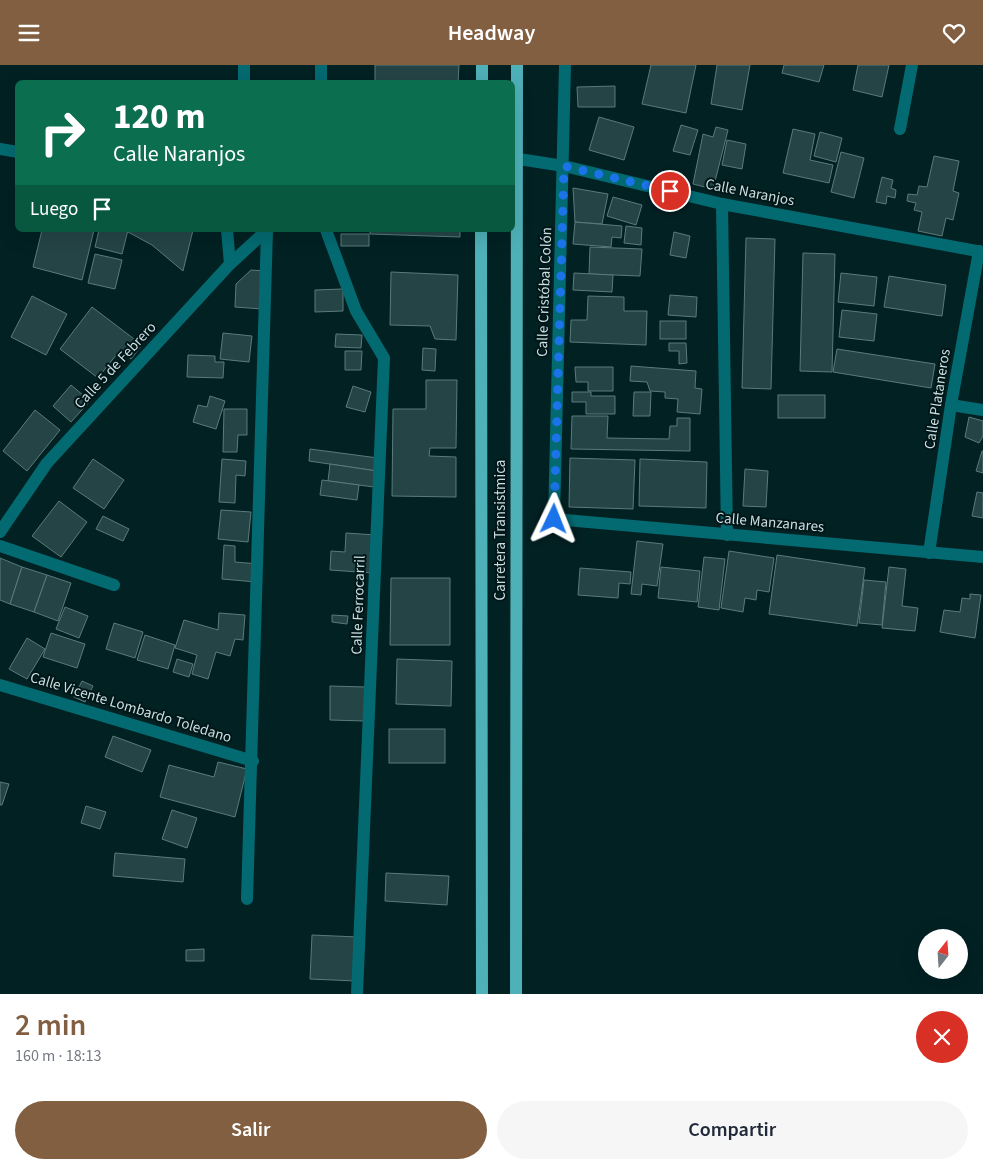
<!DOCTYPE html>
<html lang="es">
<head>
<meta charset="utf-8">
<style>
	:root { --surface:#fff; --page:#f6f6f7; --text:#1f2937; --muted:#747a83; --accent:#815f40 }
	body { margin:0; font-family:"Source Sans 3",sans-serif; background:var(--page); color:var(--text); height:100vh; display:flex; flex-direction:column; font-size:19px; white-space:nowrap }
	* { box-sizing:border-box; margin:0 }
	p { font-size:16px; color:var(--muted) }
	.icon { flex:none; width:28px; height:28px; fill:none; stroke:currentColor; stroke-width:2; stroke-linecap:round; stroke-linejoin:round }
	.map { position:relative; height:929px; overflow:hidden }
	.side { display:flex; flex-direction:column; background:var(--surface); flex:1 }
	.side>* { flex:none }
	.guide { position:absolute; left:15px; top:15px; width:500px; height:152px; border-radius:8px; box-shadow:0 5px 20px #0002; background:#0b6e4f; color:#fff; overflow:hidden }
	.needle { width:32px; rotate:17deg }
	.buttons { position:absolute; left:918px; top:864px; display:grid; gap:10px }
	.buttons a { display:grid; place-items:center; width:50px; height:50px; border-radius:50%; background:var(--surface); box-shadow:0 5px 20px #0002; font-size:25px }
	.pin { position:absolute; display:grid; place-items:center; width:42px; height:42px; color:#fff; margin:-21px; border:2px solid #fff; border-radius:50%; box-shadow:0 1px 5px #0007 }
	.me { position:absolute; width:55px; margin:-28px; rotate:2deg; stroke-linejoin:round; filter:drop-shadow(0 0 4px #0008) }
	.turn { display:flex; align-items:center; gap:18px; height:105px; padding:0 15px; font-size:22px }
	.turn .icon { width:65px; height:65px; stroke-width:2.5 }
	.turn b { display:block; font-size:35px; line-height:42px }
	.then { display:flex; align-items:center; height:48px; padding:0 15px; background:#0003; gap:10px; font-size:19px }
	.round { display:grid; place-items:center; flex:none; width:52px; height:52px; border-radius:26px; background:var(--page) }
	.overview { display:flex; align-items:center; justify-content:space-between; height:85px; padding:0 15px }
	h1 { font-size:30px; font-weight:600; line-height:38px; color:var(--accent) }
	.cta { display:flex; gap:10px; margin-top:auto; padding:10px 15px }
	.cta a { flex:1; height:58px; border-radius:30px; background:var(--accent); color:#fff; font-size:20px; font-weight:600; line-height:58px; text-align:center }
	.cta a+a { background:var(--page); color:var(--text) }
	header { display:flex; justify-content:space-between; align-items:center; height:65px; padding:0 15px; background:var(--accent); color:#fff; font-size:22px; font-weight:600 }
	.map>svg:first-child { display:block }
	.building { fill:#254446; stroke:#5a7a7c }
	.lines { fill:none; stroke-linecap:round; stroke-linejoin:round }
	.minor { stroke:#046a71; stroke-width:12 }
	.primary { stroke:#4fb1b8; stroke-width:12 }
	.route { stroke:#1a73e8; stroke-width:9; stroke-dasharray:0 16.2 }
	.labels { text-anchor:middle; stroke-width:4; stroke-linejoin:round; paint-order:stroke }
	.street-label { font-size:15px; fill:#cddedf; stroke:#00171a }
</style>
</head>
<body>
<header><svg class="icon" aria-label="menu" viewBox="0 0 24 24"><path d="M4 6h16M4 12h16M4 18h16"/></svg>Headway<svg class="icon" aria-label="heart" viewBox="0 0 24 24"><path d="M12 20l-8-8c-3-5 5-10 8-4 3-6 11-1 8 4z"/></svg></header>
<div class="map">
<svg width="983" height="929" viewBox="0 0 983 929">
	<rect width="100%" height="100%" fill="#022123"/>
	<g class="building">
		<path d="M375 0H459L458 18H375Z"/>
		<path d="M651 0H696L686 48 642 39Z"/>
		<path d="M717 0H750L742 45 711 39Z"/>
		<path d="M784 0H824L819 17 782 8Z"/>
		<path d="M858 0H889L882 32 853 25Z"/>
		<path d="M615 21V42H578L577 22Z"/>
		<path d="M599 52 634 62 624 95 589 85Z"/>
		<path d="M681 60 698 65 690 90 673 86Z"/>
		<path d="M716 62 728 65 713 124 693 119 703 69 713 72Z"/>
		<path d="M793 64 815 69 810 95 833 100 829 118 783 108Z"/>
		<path d="M820 67 842 73 836 97 814 91Z"/>
		<path d="M727 75 746 79 742 104 722 100Z"/>
		<path d="M841 87 864 93 854 133 831 127Z"/>
		<path d="M934 91 959 96 953 126 959 128 953 155 946 153 942 171 918 166 922 147 914 145 916 138 907 136 908 129 917 130 919 121 927 122Z"/>
		<path d="M882 112 893 115 891 123 896 125 895 133 887 131 886 139 876 137Z"/>
		<path d="M573 123 608 129 602 159 575 157Z"/>
		<path d="M613 132 642 140 636 160 607 151Z"/>
		<path d="M575 157 622 161 621 173 612 172 611 182 573 179Z"/>
		<path d="M626 161 642 163 641 180 624 178Z"/>
		<path d="M42 165H94L82 215 33 202Z"/>
		<path d="M99 165H128L122 189 95 182Z"/>
		<path d="M128 165H193L183 206 152 180 128 167Z"/>
		<path d="M370 165H460V172L370 169Z"/>
		<path d="M674 167 690 171 686 193 670 190Z"/>
		<rect x="341" y="169" width="28" height="12"/>
		<path d="M746 173 775 174 771 324 742 323Z"/>
		<path d="M590 182 642 184 640 211 589 209Z"/>
		<path d="M803 188 835 189 832 307 800 306Z"/>
		<path d="M95 189 122 195 115 224 88 218Z"/>
		<path d="M251 205 265 206 262 244 235 242 236 219Z"/>
		<path d="M391 207 458 210 456 275 435 274 430 261 390 260Z"/>
		<path d="M574 208 613 210 612 227 573 225Z"/>
		<path d="M841 208 877 212 874 241 838 237Z"/>
		<path d="M889 211 946 220 942 251 884 242Z"/>
		<path d="M343 224V246L315 247V225Z"/>
		<path d="M670 230 697 232 696 252 668 250Z"/>
		<path d="M32 231 67 249 46 290 11 272Z"/>
		<path d="M588 231 624 232V246H647L646 280 570 277 571 255H587Z"/>
		<path d="M92 242 142 280 131 294 120 285 98 313 60 284Z"/>
		<path d="M842 245 877 249 874 276 839 272Z"/>
		<rect x="660" y="256" width="26" height="18"/>
		<path d="M223 268 252 271 249 297 220 294Z"/>
		<path d="M336 269 362 270 361 283 335 282Z"/>
		<path d="M669 278H686L687 298 679 299V286H669Z"/>
		<path d="M423 283 436 284 435 306 422 305Z"/>
		<path d="M837 284 935 299 931 323 833 307Z"/>
		<path d="M345 286H362L361 305H345Z"/>
		<path d="M188 290 215 291V297H224L223 313 187 312Z"/>
		<path d="M631 301 696 306 695 323 702 324 700 349 677 347 678 334 665 333V327L650 326 647 317 630 316Z"/>
		<path d="M575 302H613V326H588V317H576Z"/>
		<path d="M426 315H457L456 383H430L429 391 456 392V432L392 431 393 344H426Z"/>
		<path d="M71 320 90 336 71 357 53 341Z"/>
		<path d="M353 321 371 327 365 347 346 342Z"/>
		<path d="M572 327H591V331H615V349H586V337H572Z"/>
		<path d="M634 327H651L650 351H633Z"/>
		<rect x="778" y="330" width="47" height="23"/>
		<path d="M210 331 225 336 216 364 193 357 198 340 207 342Z"/>
		<path d="M224 344H247V370H238L237 387H223Z"/>
		<path d="M35 345 60 365 27 406 3 386Z"/>
		<path d="M572 351H608L607 373 669 374 670 361H677V353H690V386L571 384Z"/>
		<path d="M969 352 983 356V371L979 378 965 372Z"/>
		<path d="M310 384 378 393 377 406 309 396Z"/>
		<path d="M982 386H983V408L976 406Z"/>
		<path d="M570 393 635 395 633 444 569 442Z"/>
		<path d="M93 394 124 415 104 444 73 423Z"/>
		<path d="M222 394 246 396 245 411 236 410 235 438 219 437Z"/>
		<path d="M640 394 707 397 706 443 639 441Z"/>
		<path d="M330 399 377 406 374 422 328 416Z"/>
		<path d="M745 404 768 406 766 442 743 441Z"/>
		<path d="M322 415 359 420 357 435 320 430Z"/>
		<path d="M977 427 983 428V453L972 451Z"/>
		<path d="M59 436 87 457 61 492 32 471Z"/>
		<path d="M221 445 251 447 248 477 218 474Z"/>
		<path d="M103 451 129 464 123 476 96 464Z"/>
		<path d="M346 468 376 470 373 508 330 505 331 486 345 487Z"/>
		<path d="M637 476 663 479 657 521 642 519 641 530 631 529Z"/>
		<path d="M224 480 235 481V497L258 499 256 517 222 514Z"/>
		<path d="M729 486 774 493 769 527 757 525 756 535 745 533 743 547 721 543Z"/>
		<path d="M777 490 865 503 857 561 769 549Z"/>
		<path d="M704 492 725 494 719 545 698 542Z"/>
		<path d="M0 493 22 502 10 539 0 535Z"/>
		<path d="M22 502 47 510 34 547 10 539Z"/>
		<path d="M661 502 700 506 697 537 658 533Z"/>
		<path d="M889 502 906 504 902 541 918 543 915 566 882 563Z"/>
		<path d="M580 503 631 507 630 519 619 518 618 533 578 530Z"/>
		<path d="M47 510 71 518 58 556 34 547Z"/>
		<path d="M391 513H450V580H390Z"/>
		<path d="M864 515 886 517 882 560 859 558Z"/>
		<path d="M970 529 981 530 975 573 940 567 944 545 960 547 962 533 970 534Z"/>
		<path d="M65 542 88 551 79 573 56 564Z"/>
		<path d="M219 548 245 550 243 575 235 574 230 591 216 587 208 614 192 609 197 590 175 583 184 555 218 565Z"/>
		<path d="M332 550 348 551 347 559 332 557Z"/>
		<path d="M114 558 143 567 135 593 106 584Z"/>
		<path d="M51 568 85 579 77 603 43 592Z"/>
		<path d="M145 570 175 580 168 604 137 595Z"/>
		<path d="M27 573 45 584 27 614 9 604Z"/>
		<path d="M177 594 193 599 189 612 173 607Z"/>
		<path d="M397 594 452 596 451 641 396 639Z"/>
		<path d="M82 616 93 621 85 637 74 632Z"/>
		<path d="M330 621 366 622 365 656 330 655Z"/>
		<rect x="389" y="664" width="56" height="34"/>
		<path d="M113 671 151 685 142 707 105 692Z"/>
		<path d="M218 697 247 704 235 752 160 732 169 700 214 712Z"/>
		<path d="M0 717 9 719 2 740H0Z"/>
		<path d="M86 741 106 747 100 764 81 758Z"/>
		<path d="M172 745 197 753 187 783 162 774Z"/>
		<path d="M115 788 185 794 183 817 113 811Z"/>
		<path d="M386 808 449 811 447 840 385 836Z"/>
		<path d="M312 870 358 872 356 916 310 914Z"/>
		<path d="M204 884V896H186V885Z"/>
	</g>
	<g class="lines">
		<g class="minor">
			<path d="M565 0 554 454 983 492"/>
			<path d="M244 18V0"/>
			<path d="M321 18V0"/>
			<path d="M900 64 912 0"/>
			<path d="M0 84 18 87"/>
			<path d="M512 93 564 101 722 139 983 187"/>
			<path d="M722 139 727 470"/>
			<path d="M227 165 230 199"/>
			<path d="M326 165 356 246 384 293 357 929"/>
			<path d="M951 340 983 345"/>
			<path d="M0 467 47 398 230 199 267 165"/>
			<path d="M0 481 114 520"/>
			<path d="M929 488 951 340 979 186"/>
			<path d="M0 620 253 696"/>
			<path d="M247 834 267 165"/>
		</g>
		<g class="primary">
			<path d="M482 18V0"/>
			<path d="M481 165 482 929"/>
			<path d="M516 929 517 0"/>
		</g>
	</g>
	<g class="lines">
		<path class="route" d="M554 454 564 101 670 126"/>
	</g>
	<g class="labels">
		<g class="street-label">
			<text transform="translate(750 127) rotate(11)" y="5">Calle Naranjos</text>
			<text transform="translate(544 227) rotate(-88)" y="5">Calle Cristóbal Colón</text>
			<text transform="translate(115 300) rotate(-47)" y="5">Calle 5 de Febrero</text>
			<text transform="translate(937 334) rotate(-81)" y="5">Calle Plataneros</text>
			<text transform="translate(770 457) rotate(5)" y="5">Calle Manzanares</text>
			<text transform="translate(500 465) rotate(-90)" y="5">Carretera Transistmica</text>
			<text transform="translate(358 540) rotate(-88)" y="5">Calle Ferrocarril</text>
			<text transform="translate(131 642) rotate(17)" y="5">Calle Vicente Lombardo Toledano</text>
		</g>
	</g>
</svg>
<div class="buttons">
<a><svg class="needle" viewBox="-14 -14 28 28"><path d="M0-13l5 13h-10z" fill="#e53935"/><path d="M0 13l5-13h-10z" fill="#747a83"/></svg></a>
</div>
<div class="pin" style="left:670px;top:126px;background:#d93025"><svg class="icon" aria-label="arrive" viewBox="0 0 24 24"><path d="M6 21V4h12l-3 4 3 4H6"/></svg></div>
<svg class="me" style="left:554px;top:454px" viewBox="-20 -20 40 40"><path d="M0-17L14 15 0 8-14 15z" fill="#1a73e8" stroke="#fff" stroke-width="4"/></svg>
<div class="guide">
<div class="turn"><svg class="icon" aria-label="right" viewBox="0 0 24 24"><path d="M7 20v-9h11M14 6l5 5-5 5"/></svg><div><b>120 m</b>Calle Naranjos</div></div>
<div class="then">Luego<svg class="icon" aria-label="arrive" viewBox="0 0 24 24"><path d="M6 21V4h12l-3 4 3 4H6"/></svg></div>
</div>
</div>
<section class="side">
<div class="overview"><div><h1>2 min</h1><p>160 m · 18:13</p></div><a class="round" style="background:#d93025;color:#fff"><svg class="icon" aria-label="close" viewBox="0 0 24 24"><path d="M6 6l12 12M18 6L6 18"/></svg></a></div>
<div class="cta"><a>Salir</a><a>Compartir</a></div>
</section>
</body>
</html>
